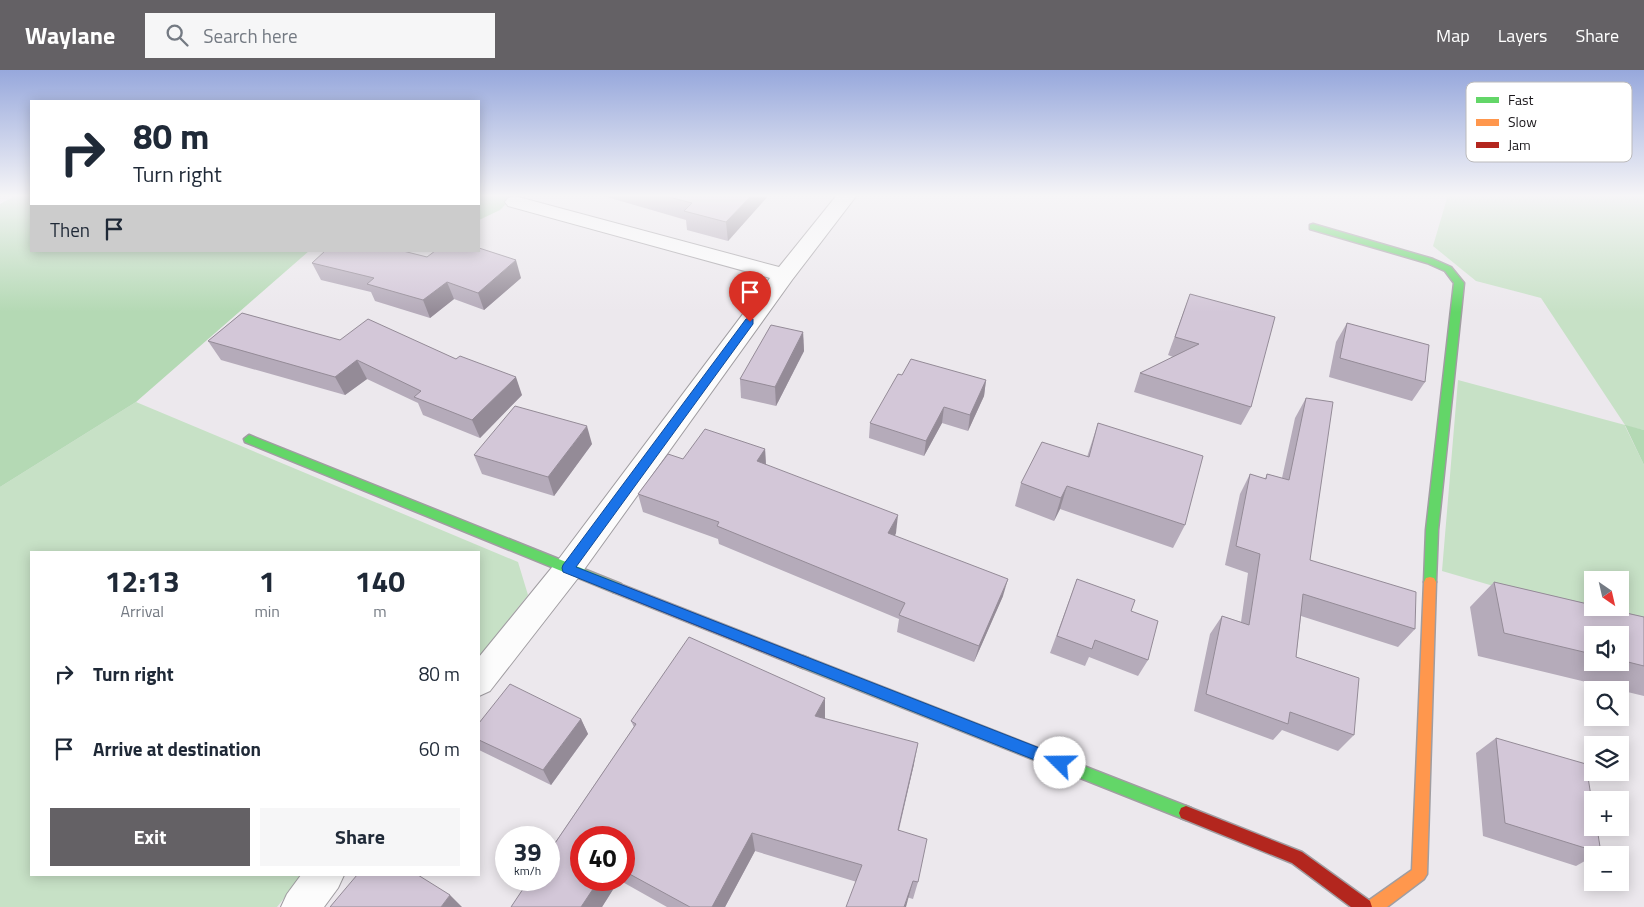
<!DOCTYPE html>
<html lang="en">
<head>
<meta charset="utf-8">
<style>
	:root { --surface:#fff; --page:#f6f6f7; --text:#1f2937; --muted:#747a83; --accent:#646165 }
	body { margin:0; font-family:"Titillium Web",sans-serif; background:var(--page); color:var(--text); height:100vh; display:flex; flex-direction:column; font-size:19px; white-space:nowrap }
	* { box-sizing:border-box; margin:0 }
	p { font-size:16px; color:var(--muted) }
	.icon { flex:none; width:28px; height:28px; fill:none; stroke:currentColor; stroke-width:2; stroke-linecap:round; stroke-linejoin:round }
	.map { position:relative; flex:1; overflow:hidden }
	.side { position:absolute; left:30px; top:481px; width:450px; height:325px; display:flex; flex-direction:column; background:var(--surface); border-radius:0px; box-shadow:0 2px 12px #0003 }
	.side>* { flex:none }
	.guide { position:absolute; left:30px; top:30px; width:450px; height:152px; border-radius:0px; box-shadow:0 2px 12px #0003; background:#fff; color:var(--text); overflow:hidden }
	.needle { width:32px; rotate:146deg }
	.tools { position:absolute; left:1584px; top:501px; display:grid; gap:10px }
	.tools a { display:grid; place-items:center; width:45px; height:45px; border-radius:0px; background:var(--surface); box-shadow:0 2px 12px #0003; font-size:25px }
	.speed { position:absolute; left:495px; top:756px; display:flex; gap:10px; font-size:25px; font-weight:700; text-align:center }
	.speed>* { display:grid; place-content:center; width:65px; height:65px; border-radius:50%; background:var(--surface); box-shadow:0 2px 12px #0003; line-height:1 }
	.speed small { font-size:12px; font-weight:400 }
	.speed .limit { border:8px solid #d22; background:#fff; color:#111 }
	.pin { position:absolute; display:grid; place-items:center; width:42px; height:42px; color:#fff; margin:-51px -21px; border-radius:50% 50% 50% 0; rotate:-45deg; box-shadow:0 0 5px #0007 }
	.pin .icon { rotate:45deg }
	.me { position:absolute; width:55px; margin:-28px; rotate:292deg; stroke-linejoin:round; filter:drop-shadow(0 0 4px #0008) }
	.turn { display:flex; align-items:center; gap:18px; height:105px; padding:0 20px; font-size:22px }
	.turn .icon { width:65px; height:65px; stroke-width:2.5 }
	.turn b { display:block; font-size:35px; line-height:42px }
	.then { display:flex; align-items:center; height:48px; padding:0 20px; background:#0003; gap:10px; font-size:19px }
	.eta { display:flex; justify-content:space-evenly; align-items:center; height:85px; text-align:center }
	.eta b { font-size:30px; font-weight:700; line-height:35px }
	.button { display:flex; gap:10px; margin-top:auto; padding:10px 20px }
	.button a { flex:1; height:58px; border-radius:0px; background:var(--accent); color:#fff; font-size:20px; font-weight:700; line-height:58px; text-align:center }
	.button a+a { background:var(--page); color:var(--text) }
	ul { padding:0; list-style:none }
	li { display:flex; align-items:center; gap:15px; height:75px; padding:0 20px }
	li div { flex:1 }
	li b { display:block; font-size:19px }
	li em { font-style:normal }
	header { display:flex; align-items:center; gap:30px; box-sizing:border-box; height:70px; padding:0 25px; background:var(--accent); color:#fff }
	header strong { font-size:24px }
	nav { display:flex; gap:28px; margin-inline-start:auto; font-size:18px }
	.search { width:350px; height:45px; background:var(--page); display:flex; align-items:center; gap:12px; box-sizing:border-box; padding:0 18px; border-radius:0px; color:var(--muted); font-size:19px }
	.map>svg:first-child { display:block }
	.green { fill:#c7e1c6; fill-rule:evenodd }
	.forest { fill:#b4d9b4 }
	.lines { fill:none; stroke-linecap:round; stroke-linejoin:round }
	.street-casing { stroke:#a09da1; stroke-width:2 }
	.fast-casing { stroke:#a09da1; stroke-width:3 }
	.slow-casing { stroke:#a09da1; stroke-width:3 }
	.jam-casing { stroke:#a09da1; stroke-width:3 }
	.street { fill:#fcfcfc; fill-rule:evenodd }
	.fast { fill:#63d668; fill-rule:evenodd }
	.slow { fill:#ff974d; fill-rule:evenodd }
	.jam { fill:#b3261e; fill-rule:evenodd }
	.wall { fill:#b5abba; fill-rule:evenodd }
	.shaded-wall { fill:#948b97 }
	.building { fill:#d3c7d8; stroke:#948b97 }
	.route { fill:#1a73e8; stroke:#114b97 }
	.key { fill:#fff; stroke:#bbbabb; stroke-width:1 }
	.key-label { font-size:14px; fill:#1b181c }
</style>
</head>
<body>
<header>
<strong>Waylane</strong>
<div class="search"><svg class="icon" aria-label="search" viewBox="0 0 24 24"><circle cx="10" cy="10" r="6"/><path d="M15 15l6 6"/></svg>Search here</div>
<nav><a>Map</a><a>Layers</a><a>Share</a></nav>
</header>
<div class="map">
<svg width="1644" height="837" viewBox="0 0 1644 837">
	<rect width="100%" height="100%" fill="#ece8ed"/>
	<g class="green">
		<path d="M1448 125H1644V360L1625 356 1644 395V560L1442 501 1458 310 1625 355 1541 228 1476 211 1433 176ZM1592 510H1620V538H1592Z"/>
		<path d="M136 332 518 492 528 525 479 587V482H31V805H303L277 837H0V417Z"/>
	</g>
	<g class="forest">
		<path d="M17 125H31V181H309L136 332 0 417V134Z"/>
		<path d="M479 125H515L500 140 479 150Z"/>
		<path d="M1625 355 1644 360V395Z"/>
	</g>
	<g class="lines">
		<defs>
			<g id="street">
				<path d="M837 125H857L792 210 578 508 490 621 479 626V587L558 490 770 208 508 136 505 132 508 128 515 126 522 128 779 197Z"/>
				<path d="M301 805H344L338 818 324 837H281L287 824Z"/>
			</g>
			<g id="fast">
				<path d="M1313 154 1433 189 1451 197 1464 213 1438 460 1436 512 1434 516 1430 517 1426 516 1424 512 1426 460 1454 213 1445 201 1427 193 1310 159V155Z"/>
				<path d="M249 365 621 514 623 518 621 522 617 523 613 522 245 372 244 369Z"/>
				<path d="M803 586 1186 736 1191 738 1193 743 1191 748 1186 750 798 596 796 592 798 588Z"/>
			</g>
			<path id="slow" d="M1430 507 1434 508 1436 512 1427 804 1424 809 1387 837H1366L1368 831 1412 800 1424 512 1426 508Z"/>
			<g id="jam">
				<path d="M617 513 808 588 810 592 808 596 803 598 613 522 611 518 613 514Z"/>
				<path d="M1186 736 1302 782 1370 831 1372 837H1351L1292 793 1181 748 1179 743 1181 738Z"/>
			</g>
		</defs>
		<use href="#street" class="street-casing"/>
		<use href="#fast" class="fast-casing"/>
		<use href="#slow" class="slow-casing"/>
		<use href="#jam" class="jam-casing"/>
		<use href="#street" class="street"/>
		<use href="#fast" class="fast"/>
		<use href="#slow" class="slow"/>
		<use href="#jam" class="jam"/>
	</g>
	<g class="wall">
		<path d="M600 125H769L728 171 687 160 686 150Z"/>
		<path d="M312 193 521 208 484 240 454 229 430 248 375 231 371 222 321 210Z"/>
		<path d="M1190 224 1251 337 1241 355 1134 322 1140 303 1173 287 1168 285Z"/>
		<path d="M242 243 522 325 480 368 423 345 418 333 367 309 345 325 221 290 208 271Z"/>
		<path d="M1347 253 1425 312 1412 331 1329 307 1336 272Z"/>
		<path d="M803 262 804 281 776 336 741 328 740 309Z"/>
		<path d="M902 305 986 310 984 326 968 361 942 353 924 386 869 368 870 353Z"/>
		<path d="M1306 328 1310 490 1415 559 1398 577 1301 546 1296 587 1354 665 1338 681 1282 660 1273 670 1194 641 1210 564 1222 546 1241 552 1248 503 1225 495 1240 424 1250 404 1265 409 1267 404 1282 408 1295 348Z"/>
		<path d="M1098 353 1185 455 1173 478 1060 439 1054 451 1015 436 1021 413 1087 387Z"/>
		<path d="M592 374 554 426 482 404 474 385Z"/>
		<path d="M765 379 766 395 896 463 895 466 1003 526 974 592 897 562 899 549 719 474 718 469 643 442 638 424Z"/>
		<path d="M1077 509 1131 541 1148 590 1138 606 1089 587 1085 596 1050 583Z"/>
		<path d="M1494 512 1644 547V626L1478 586 1470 537ZM1592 565H1620V592H1592Z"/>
		<path d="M581 649 588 664 551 715 479 680V653Z"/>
		<path d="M825 649 914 694 899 760 918 812 913 829 755 781 725 837H667L619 810 602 837H511L634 657 631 651ZM624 768V810H581Z"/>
		<path d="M1496 668 1601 783 1597 785H1592V787L1576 796 1483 766 1476 683Z"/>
	</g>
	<g class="shaded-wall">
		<path d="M752 125H769L728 171 726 152Z"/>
		<path d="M516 190 521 208 484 240 478 223Z"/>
		<path d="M447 212 454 229 430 248 423 230Z"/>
		<path d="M803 262 804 281 776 336 775 317Z"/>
		<path d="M357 290 367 309 345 325 335 307Z"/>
		<path d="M516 307 522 325 480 368 472 350Z"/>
		<path d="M986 310 984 326 968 361 970 345Z"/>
		<path d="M944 337 942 353 924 386 926 371Z"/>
		<path d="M587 356 592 374 554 426 548 407Z"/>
		<path d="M765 379 766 397 757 391Z"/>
		<path d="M1067 416 1060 439 1054 451 1061 428Z"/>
		<path d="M898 445 896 463 886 481 888 463Z"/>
		<path d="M1008 509 1003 526 974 592 979 576Z"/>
		<path d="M825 628V650L815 646Z"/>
		<path d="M581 649 588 664 551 715 543 700Z"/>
		<path d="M918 673 914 694 894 778 898 760Z"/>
		<path d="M752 763 755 781 725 837H712Z"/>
		<path d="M599 810H619L602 837H581Z"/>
		<path d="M913 811 906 837H904Z"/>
		<path d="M450 825 462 837H441Z"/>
	</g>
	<g class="building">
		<path d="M661 125H752L726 152 684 141 692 133Z"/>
		<path d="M479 178 516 190 478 223 447 212 423 230 367 214 374 208 312 193 325 181H403L427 187 435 181H479Z"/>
		<path d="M1190 224 1275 247 1251 337 1140 303 1199 274 1175 267Z"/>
		<path d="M242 243 340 270 368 249 456 289 460 286 516 307 472 350 414 327 421 321 357 290 335 307 208 271Z"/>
		<path d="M1347 253 1429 275 1425 312 1340 288Z"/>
		<path d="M771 255 803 262 775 317 740 309Z"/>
		<path d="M911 289 986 310 970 345 944 337 926 371 870 353 898 304 902 305Z"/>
		<path d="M1306 328 1333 332 1310 490 1416 522 1415 559 1303 524 1296 587 1359 608 1354 665 1290 642 1288 654 1206 624 1222 546 1249 555 1260 484 1236 476 1250 404 1266 409 1267 404 1289 410Z"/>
		<path d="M515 336 587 356 548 407 474 385Z"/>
		<path d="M1098 353 1203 386 1185 455 1067 416 1061 428 1021 413 1042 372 1089 387Z"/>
		<path d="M705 359 765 379 757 391 898 445 888 463 1008 509 979 576 899 545 905 533 717 456 719 452 638 424 668 384 683 389Z"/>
		<path d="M1077 509 1135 530 1131 541 1158 551 1148 590 1095 570 1092 579 1057 566Z"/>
		<path d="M1494 512 1592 535V538H1604L1644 547V596L1620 590V565H1592V584L1504 563Z"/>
		<path d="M689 567 825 628 815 646 918 673 898 760 927 769 918 812 913 811 904 837H846L862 795 752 763 712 837H690L624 801V768H581V810H599L581 837H511L529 810H549V782L636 654 631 651Z"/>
		<path d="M510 614 581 649 543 700 479 670V653Z"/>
		<path d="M1496 668 1586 694 1592 733V758H1597L1601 783 1505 753Z"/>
		<path d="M357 805H418L450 825 441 837H330Z"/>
	</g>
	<linearGradient id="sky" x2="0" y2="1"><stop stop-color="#97a8dc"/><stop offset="0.52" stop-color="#f6f5f7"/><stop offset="1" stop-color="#f6f5f7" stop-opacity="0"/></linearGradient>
	<rect width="1644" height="242" fill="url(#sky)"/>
	<path class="route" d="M750 248 753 249V254L576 497 1065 688 1067 693 1065 698 1060 700 563 502 562 498 563 495 746 249Z"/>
	<rect x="1466" y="12" width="166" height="80" rx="8" class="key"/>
	<rect x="1476" y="27" width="23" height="6" fill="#63d668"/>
	<rect x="1476" y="49" width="23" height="7" fill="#ff974d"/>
	<rect x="1476" y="72" width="23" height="6" fill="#b3261e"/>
	<g class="key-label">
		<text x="1508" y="35">Fast</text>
		<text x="1508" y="57">Slow</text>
		<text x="1508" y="80">Jam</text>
	</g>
</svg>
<div class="tools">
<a><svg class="needle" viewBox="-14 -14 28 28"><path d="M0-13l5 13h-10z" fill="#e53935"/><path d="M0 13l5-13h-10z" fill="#747a83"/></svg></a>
<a><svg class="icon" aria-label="sound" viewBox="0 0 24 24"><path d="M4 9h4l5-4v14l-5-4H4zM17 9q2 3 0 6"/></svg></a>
<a><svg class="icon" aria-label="search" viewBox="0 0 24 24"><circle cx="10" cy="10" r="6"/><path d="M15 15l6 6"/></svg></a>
<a><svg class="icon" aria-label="layers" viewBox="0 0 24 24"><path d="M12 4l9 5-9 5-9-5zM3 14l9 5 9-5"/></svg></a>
<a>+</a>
<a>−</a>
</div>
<div class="speed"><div>39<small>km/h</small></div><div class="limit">40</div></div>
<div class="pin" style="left:750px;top:252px;background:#d93025"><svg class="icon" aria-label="arrive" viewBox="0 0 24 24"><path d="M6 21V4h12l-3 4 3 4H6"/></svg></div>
<svg class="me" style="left:1060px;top:693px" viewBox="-20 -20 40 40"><circle r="19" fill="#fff"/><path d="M0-13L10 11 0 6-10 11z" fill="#1a73e8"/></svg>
<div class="guide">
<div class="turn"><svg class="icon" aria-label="right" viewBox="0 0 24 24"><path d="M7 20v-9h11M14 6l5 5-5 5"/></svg><div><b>80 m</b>Turn right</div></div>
<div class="then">Then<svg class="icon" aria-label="arrive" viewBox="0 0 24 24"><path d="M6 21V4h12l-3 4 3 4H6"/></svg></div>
</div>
<section class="side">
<div class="eta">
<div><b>12:13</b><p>Arrival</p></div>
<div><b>1</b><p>min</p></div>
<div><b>140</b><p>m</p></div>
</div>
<ul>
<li><svg class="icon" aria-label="right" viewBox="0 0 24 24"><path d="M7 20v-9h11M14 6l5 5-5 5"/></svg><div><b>Turn right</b></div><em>80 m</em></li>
<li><svg class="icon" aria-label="arrive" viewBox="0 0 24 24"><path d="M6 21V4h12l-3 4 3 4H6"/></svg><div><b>Arrive at destination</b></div><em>60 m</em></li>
</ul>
<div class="button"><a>Exit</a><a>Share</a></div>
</section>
</div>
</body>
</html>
